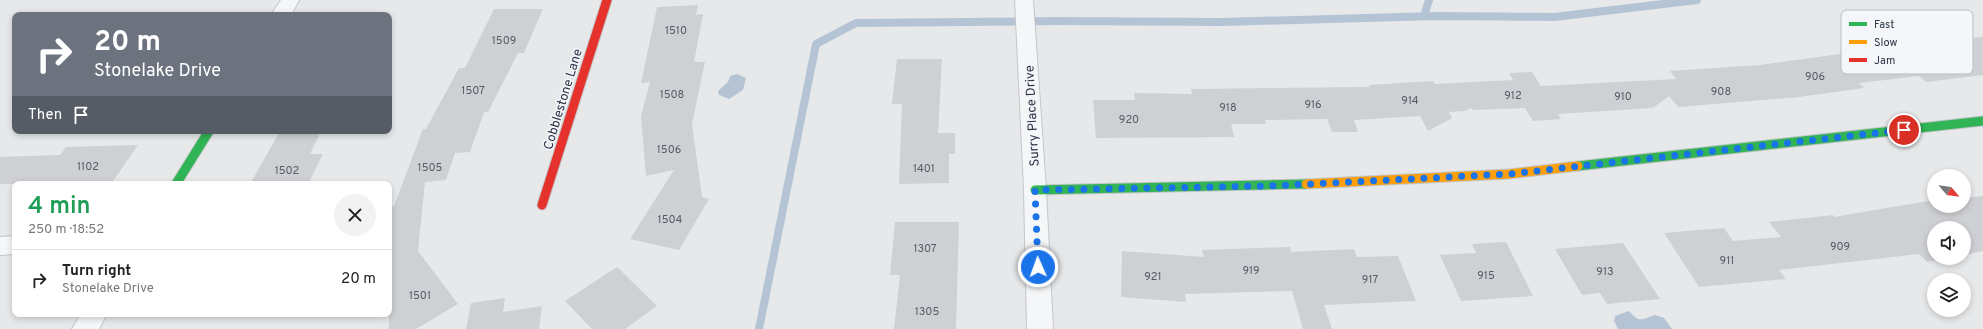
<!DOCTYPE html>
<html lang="en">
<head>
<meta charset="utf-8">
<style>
	:root { --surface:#fff; --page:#f2f2f2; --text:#222; --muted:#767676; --line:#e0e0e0 }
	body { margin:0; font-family:Overpass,sans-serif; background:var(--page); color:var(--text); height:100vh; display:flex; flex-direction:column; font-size:15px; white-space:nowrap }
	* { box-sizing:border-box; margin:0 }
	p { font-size:13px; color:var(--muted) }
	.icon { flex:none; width:22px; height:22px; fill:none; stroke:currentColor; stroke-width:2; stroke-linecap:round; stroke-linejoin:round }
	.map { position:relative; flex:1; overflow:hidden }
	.drawer { position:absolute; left:12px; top:181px; width:380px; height:136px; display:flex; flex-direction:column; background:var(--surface); border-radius:8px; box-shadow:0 2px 6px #0003 }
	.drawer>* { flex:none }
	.banner { position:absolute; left:12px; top:12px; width:380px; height:122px; border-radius:8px; box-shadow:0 2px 6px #0003; background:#6c737f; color:#fff; overflow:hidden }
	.needle { width:26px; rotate:119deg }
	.tools { position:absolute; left:1927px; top:169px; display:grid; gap:8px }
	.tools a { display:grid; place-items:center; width:44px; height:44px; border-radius:50%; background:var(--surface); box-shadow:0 2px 6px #0003; font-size:20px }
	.pin { position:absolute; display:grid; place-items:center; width:34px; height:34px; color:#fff; margin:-17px; border:2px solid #fff; border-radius:50%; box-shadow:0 1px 4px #0007 }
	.me { position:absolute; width:44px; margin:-22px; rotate:358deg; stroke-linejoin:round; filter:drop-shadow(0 0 3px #0008) }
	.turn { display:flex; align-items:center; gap:14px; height:84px; padding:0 16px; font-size:18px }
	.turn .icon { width:52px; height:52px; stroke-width:2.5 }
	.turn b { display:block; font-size:28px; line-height:34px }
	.then { display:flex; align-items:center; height:38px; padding:0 16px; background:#0003; gap:8px; font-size:15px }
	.round { display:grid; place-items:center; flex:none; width:42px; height:42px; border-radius:21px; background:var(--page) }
	.head { display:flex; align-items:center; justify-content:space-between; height:68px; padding:0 16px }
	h1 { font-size:24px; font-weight:600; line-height:30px; color:#1e9e55 }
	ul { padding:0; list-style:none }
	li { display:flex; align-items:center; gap:12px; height:60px; padding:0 16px; border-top:1px solid var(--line) }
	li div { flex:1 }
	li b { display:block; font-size:15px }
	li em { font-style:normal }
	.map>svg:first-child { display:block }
	.water { fill:#b4c4d5 }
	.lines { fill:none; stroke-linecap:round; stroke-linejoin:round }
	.stream { stroke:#b4c4d5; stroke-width:8 }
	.building { fill:#ced0d3 }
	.street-casing { stroke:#c4c6c8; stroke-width:2 }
	.fast-casing { stroke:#c4c6c8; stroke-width:11 }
	.slow-casing { stroke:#c4c6c8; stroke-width:11 }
	.jam-casing { stroke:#c4c6c8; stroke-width:11 }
	.street { fill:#f5f6f7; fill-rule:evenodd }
	.fast { stroke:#30b455; stroke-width:9 }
	.slow { stroke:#ff9f0a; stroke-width:9 }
	.jam { stroke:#e5322d; stroke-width:9 }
	.route { stroke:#1a73e8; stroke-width:7; stroke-dasharray:0 12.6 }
	.labels { text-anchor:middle; stroke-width:3; stroke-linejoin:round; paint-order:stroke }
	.number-label { font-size:11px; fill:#545c69 }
	.street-label { font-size:13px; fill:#2b3445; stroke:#f4f6f9 }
	.key { fill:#f4f6f9; stroke:#b8bcc3; stroke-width:1 }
	.key-label { font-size:11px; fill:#2b3445 }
</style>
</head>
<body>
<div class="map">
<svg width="1983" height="329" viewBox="0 0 1983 329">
	<rect width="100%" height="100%" fill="#e6e8ea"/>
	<g class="water">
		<path d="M737 74 746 78 743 90 729 99 719 95 718 91 728 82 730 76Z"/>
		<path d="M1629 311C1640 324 1642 319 1655 315L1664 318 1672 329H1618L1614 321 1615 316Z"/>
	</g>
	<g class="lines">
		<g class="stream">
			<path d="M1424 16 1429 0"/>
			<path d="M759 329 816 44 856 23 1056 21 1223 22 1435 16 1554 17 1697 0"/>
		</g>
	</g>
	<g class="building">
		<path d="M698 5 696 15 703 14 694 62H705L692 124 702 197 709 199 679 250 630 239 674 170 646 176 641 116 650 82 641 83 657 7Z"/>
		<path d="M494 9H543L524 53H518L488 112H484L470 152 455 153 446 180 425 182 418 251 458 304 416 329H389V207L394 206 423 129H426L459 68H465Z"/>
		<path d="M1983 37V75L1926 82 1919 76 1859 83 1864 88 1799 97 1678 107 1669 96 1653 108 1558 114 1561 119 1533 121 1525 108 1473 110 1471 108 1465 111 1449 112 1452 118 1428 131 1420 116 1354 120 1358 132H1332L1327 119 1265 120 1266 124H1231L1234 137 1096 138 1093 100H1135L1134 93 1192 94 1191 89 1370 87 1369 85 1433 81 1435 84 1513 80 1509 73 1532 72 1541 86 1676 79 1670 71 1760 65 1861 51 1855 45 1909 39 1914 43Z"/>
		<path d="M897 59H942L938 133H955V154H949V183L899 184 902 104H892Z"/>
		<path d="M280 131H321L310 154H323L308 184H250Z"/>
		<path d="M138 145 111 184H0V157L60 155 66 147Z"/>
		<path d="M1983 196V251L1964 255V228H1934V258H1947L1927 262 1919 254 1779 270 1786 279 1699 287 1664 233 1724 228 1733 241 1781 237 1769 222 1833 215 1834 217 1934 200V206H1964V198Z"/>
		<path d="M895 222H959L956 329H894L900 275H890Z"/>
		<path d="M1506 242 1533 296 1461 301 1440 255 1476 253 1472 244Z"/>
		<path d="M1623 243 1660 299 1607 304 1600 293 1582 295 1555 249Z"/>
		<path d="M1290 247 1291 252 1354 249 1357 257 1398 256 1416 301 1324 305 1332 329H1303L1292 291 1185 294 1186 302 1121 297 1122 251 1204 257 1202 250Z"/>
		<path d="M617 267 657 306 625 329H592L565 301Z"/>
		<path d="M505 298 503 312 542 306 539 329H466L471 303Z"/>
	</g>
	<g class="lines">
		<defs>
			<g id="street">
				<path d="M281 0H299L291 15H271Z"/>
				<path d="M1015 0H1033L1046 190 1053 329H1027L1024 190Z"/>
				<path d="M15 236V254L0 255V237Z"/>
				<path d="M81 314H107L99 329H72Z"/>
			</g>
			<g id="fast">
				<path d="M1578 166 1983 121"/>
				<path d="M176 184 209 131"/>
				<path d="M1035 190 1306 184"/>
			</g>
			<path id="slow" d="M1306 184 1509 174 1578 166"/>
			<path id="jam" d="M542 205 607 0"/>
		</defs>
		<use href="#street" class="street-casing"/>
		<use href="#fast" class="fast-casing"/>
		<use href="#slow" class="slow-casing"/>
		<use href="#jam" class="jam-casing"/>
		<use href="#street" class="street"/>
		<use href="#fast" class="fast"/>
		<use href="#slow" class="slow"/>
		<use href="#jam" class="jam"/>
	</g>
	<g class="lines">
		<path class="route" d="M1038 267 1035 190 1269 186 1509 174 1904 130"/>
	</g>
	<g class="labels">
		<g class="number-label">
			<text x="676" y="34">1510</text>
			<text x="504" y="44">1509</text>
			<text x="1815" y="80">906</text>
			<text x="473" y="94">1507</text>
			<text x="1721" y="95">908</text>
			<text x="672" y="98">1508</text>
			<text x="1513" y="99">912</text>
			<text x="1623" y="100">910</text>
			<text x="1410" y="104">914</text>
			<text x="1313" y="108">916</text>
			<text x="1228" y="111">918</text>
			<text x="1129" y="123">920</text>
			<text x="669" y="153">1506</text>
			<text x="88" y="170">1102</text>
			<text x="430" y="171">1505</text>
			<text x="924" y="172">1401</text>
			<text x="287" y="174">1502</text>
			<text x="670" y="223">1504</text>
			<text x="1840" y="250">909</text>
			<text x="925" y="252">1307</text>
			<text x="1727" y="264">911</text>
			<text x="1251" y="274">919</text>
			<text x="1605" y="275">913</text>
			<text x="1486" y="279">915</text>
			<text x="1153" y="280">921</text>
			<text x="1370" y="283">917</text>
			<text x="420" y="299">1501</text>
			<text x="927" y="315">1305</text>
		</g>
		<g class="street-label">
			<text transform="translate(562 99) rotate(-73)" y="5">Cobblestone Lane</text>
			<text transform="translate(1031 116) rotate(-93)" y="5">Surry Place Drive</text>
		</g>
	</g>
	<rect x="1841" y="10" width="132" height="64" rx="6" class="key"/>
	<rect x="1849" y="22" width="18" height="4" fill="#30b455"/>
	<rect x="1849" y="40" width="18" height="4" fill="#ff9f0a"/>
	<rect x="1849" y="58" width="18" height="4" fill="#e5322d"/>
	<g class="key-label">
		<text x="1874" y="28">Fast</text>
		<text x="1874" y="46">Slow</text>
		<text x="1874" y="64">Jam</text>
	</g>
</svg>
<div class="tools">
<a><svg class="needle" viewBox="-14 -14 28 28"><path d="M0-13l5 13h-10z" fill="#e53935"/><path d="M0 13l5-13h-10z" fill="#767676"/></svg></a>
<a><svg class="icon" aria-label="sound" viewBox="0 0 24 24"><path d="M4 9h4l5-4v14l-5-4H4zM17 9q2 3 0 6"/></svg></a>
<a><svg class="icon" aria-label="layers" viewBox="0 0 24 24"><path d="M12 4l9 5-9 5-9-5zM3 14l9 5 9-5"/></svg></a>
</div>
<div class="pin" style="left:1904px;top:130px;background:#d93025"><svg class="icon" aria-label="arrive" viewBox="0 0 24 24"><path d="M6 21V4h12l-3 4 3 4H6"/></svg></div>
<svg class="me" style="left:1038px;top:267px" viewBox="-20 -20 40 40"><circle r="17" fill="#1a73e8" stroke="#fff" stroke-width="3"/><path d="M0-11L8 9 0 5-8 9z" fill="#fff"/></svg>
<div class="banner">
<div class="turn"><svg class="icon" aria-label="right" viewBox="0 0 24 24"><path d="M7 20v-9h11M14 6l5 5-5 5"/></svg><div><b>20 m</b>Stonelake Drive</div></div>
<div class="then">Then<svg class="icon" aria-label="arrive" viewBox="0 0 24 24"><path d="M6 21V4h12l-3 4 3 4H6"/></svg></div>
</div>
<section class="drawer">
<div class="head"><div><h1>4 min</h1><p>250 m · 18:52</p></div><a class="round"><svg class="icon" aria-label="close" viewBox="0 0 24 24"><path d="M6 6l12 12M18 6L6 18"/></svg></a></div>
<ul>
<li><svg class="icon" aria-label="right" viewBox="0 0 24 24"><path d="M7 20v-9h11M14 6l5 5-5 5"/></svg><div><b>Turn right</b><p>Stonelake Drive</p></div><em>20 m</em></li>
</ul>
</section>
</div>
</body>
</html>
